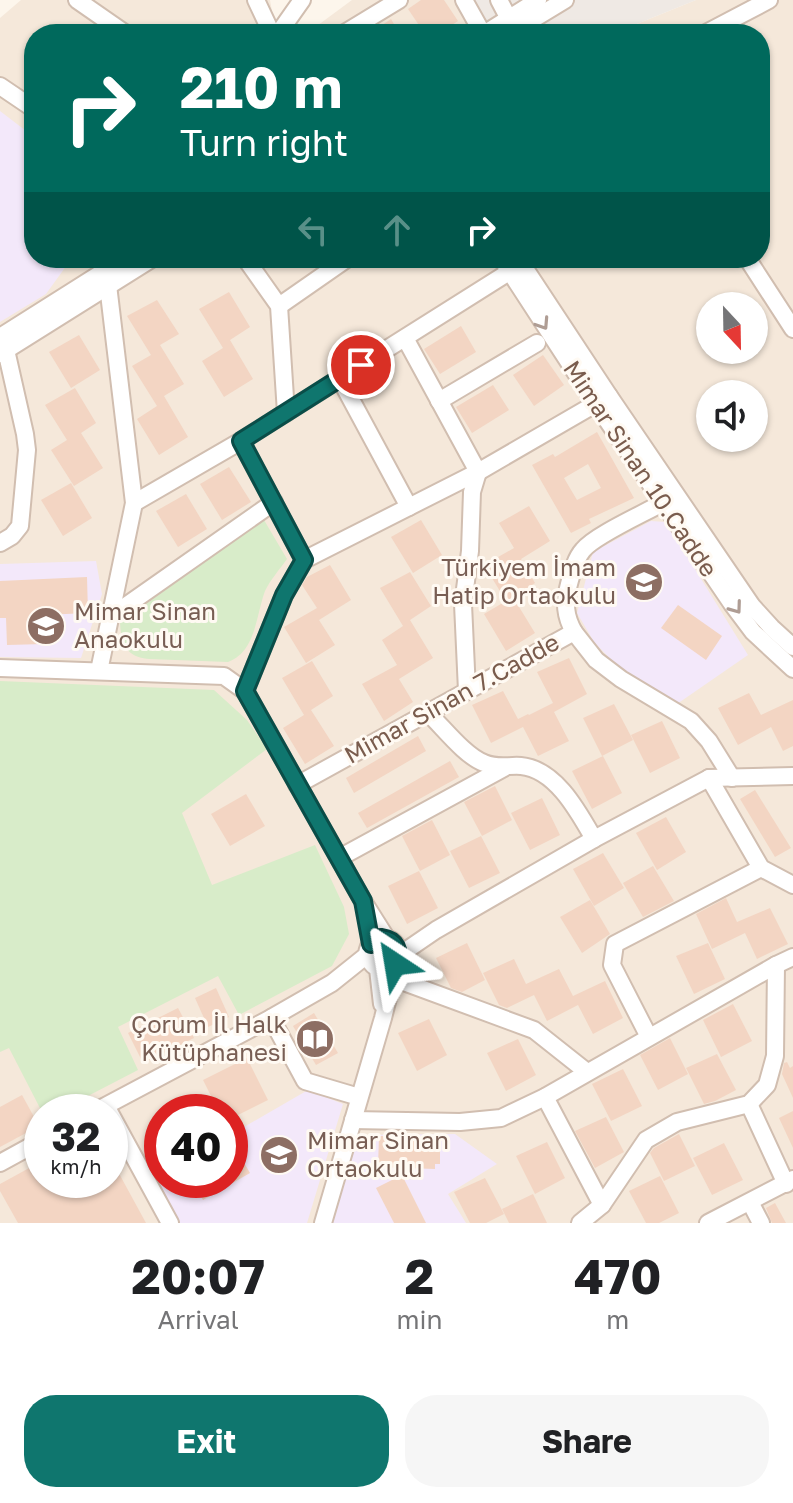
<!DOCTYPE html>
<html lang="en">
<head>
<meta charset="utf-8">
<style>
	:root { --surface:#fff; --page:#f6f6f6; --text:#202124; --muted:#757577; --accent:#0f766e }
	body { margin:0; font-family:"Golos Text",sans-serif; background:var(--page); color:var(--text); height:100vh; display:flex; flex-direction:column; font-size:30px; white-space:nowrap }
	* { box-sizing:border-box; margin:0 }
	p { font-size:26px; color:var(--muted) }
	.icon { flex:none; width:44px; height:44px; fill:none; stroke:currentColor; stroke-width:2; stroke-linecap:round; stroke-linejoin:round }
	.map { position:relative; height:1223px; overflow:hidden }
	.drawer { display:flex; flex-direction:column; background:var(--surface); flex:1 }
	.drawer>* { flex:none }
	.banner { position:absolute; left:24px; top:24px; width:746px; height:244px; border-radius:32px; box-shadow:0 2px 6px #0004; background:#00695c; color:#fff; overflow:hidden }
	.needle { width:52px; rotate:158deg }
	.tools { position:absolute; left:696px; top:292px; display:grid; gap:16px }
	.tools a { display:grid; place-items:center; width:72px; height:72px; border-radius:50%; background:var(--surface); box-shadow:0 2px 6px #0004; font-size:40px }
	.speed { position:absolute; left:24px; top:1094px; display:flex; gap:16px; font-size:40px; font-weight:700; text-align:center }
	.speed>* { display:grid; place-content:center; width:104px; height:104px; border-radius:50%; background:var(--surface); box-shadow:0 2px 6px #0004; line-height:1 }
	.speed small { font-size:20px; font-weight:400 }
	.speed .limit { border:12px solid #d22; background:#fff; color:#111 }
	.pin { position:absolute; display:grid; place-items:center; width:68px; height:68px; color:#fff; margin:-34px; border:4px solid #fff; border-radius:50%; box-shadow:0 2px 8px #0007 }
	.me { position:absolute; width:88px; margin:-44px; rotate:327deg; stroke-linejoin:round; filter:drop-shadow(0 0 6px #0008) }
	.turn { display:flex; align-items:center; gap:28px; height:168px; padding:0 24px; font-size:36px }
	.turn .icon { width:104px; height:104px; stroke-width:2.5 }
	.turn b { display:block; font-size:56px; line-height:68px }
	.lanes { display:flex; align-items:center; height:76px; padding:0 24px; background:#0003; justify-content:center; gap:40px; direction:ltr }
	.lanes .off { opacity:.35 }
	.eta { display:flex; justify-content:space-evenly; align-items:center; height:136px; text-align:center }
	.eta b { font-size:48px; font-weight:700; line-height:56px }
	.action { display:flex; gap:16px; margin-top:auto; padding:16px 24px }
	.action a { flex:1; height:92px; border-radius:32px; background:var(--accent); color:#fff; font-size:32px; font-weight:700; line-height:92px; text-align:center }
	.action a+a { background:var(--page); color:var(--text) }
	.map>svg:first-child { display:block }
	.residential { fill:#f5e8da; fill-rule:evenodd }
	.industrial { fill:#efe9e4 }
	.education { fill:#f3e8fa }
	.green { fill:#d8ecc9 }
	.building { fill:#f3d5c3; fill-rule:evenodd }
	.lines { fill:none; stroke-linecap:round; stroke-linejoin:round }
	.minor-casing { stroke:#d1beb0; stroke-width:20 }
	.minor { stroke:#fff; stroke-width:16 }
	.oneway { stroke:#af9d94 }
	.route-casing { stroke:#0a4d48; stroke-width:20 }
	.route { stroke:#0f766e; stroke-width:14 }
	.labels { text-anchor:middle; stroke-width:6; stroke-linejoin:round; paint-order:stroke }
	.street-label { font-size:24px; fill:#7a5c4d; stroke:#fffaf3 }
	.education-label { font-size:24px; fill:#785e54; stroke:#fffaf3; text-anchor:end }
</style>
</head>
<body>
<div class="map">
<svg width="793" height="1223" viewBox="0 0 793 1223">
	<rect width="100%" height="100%" fill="#fdf6ec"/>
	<g class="residential">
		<path d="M21 0H270L276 34H34V258H760V34H612L696 0H793V1223H0V18ZM710 306H754V350H710ZM710 394H754V438H710ZM42 1112H110V1180H42ZM162 1112H230V1180H162Z"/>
		<path d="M352 0H461L472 34H306Z"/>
	</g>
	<path class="industrial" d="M461 0H696L612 34H472Z"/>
	<g class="education">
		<path d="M0 111 34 137V258H72L46 294 0 322Z"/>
		<path d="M651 521 666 522 748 655 677 704 624 673 594 642 577 613 593 552Z"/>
		<path d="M96 561 102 594 81 658 0 657V564Z"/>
		<path d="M308 1090 343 1104 307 1223H176L153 1180 162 1175V1180H230V1135Z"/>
		<path d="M455 1134 497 1164 448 1194 466 1223H332L356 1143 361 1137 366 1135Z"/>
	</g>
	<g class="green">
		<path d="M264 520 287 559C280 569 270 580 265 591 256 615 256 652 228 662L149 659C126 657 121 644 120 622Z"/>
		<path d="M0 681 214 690 247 720 267 749 182 813 212 885 315 845 344 907 349 934 332 966 239 1015 218 976 118 1027 138 1070 57 1112H42L9 1048 0 1052Z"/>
	</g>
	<g class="building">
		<path d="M421 0H444L458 21 438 34H425L408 9Z"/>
		<path d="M391 19 400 34H369Z"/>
		<path d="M229 292 250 327 230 340 253 379 224 397 202 361 223 348 199 309Z"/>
		<path d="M157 300 179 334 160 345 184 384 164 396 188 437 159 455 137 419 157 406 132 366 151 355 127 316Z"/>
		<path d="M461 326 476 352 440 374 424 349Z"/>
		<path d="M79 335 100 370 71 388 49 352Z"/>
		<path d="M543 355 564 385 534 406 513 375Z"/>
		<path d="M493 385 509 410 472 433 456 407Z"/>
		<path d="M75 388 96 423 81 433 103 468 74 486 51 450 67 440 45 405Z"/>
		<path d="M597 432 634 498 589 519 591 523 571 533 532 465 553 454 555 457ZM588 464 601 488 577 500 564 478Z"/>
		<path d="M229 467 251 502 222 520 200 484Z"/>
		<path d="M71 483 92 518 63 536 41 500Z"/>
		<path d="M186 494 207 529 178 547 156 511Z"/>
		<path d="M529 506 550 541 521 559 535 583 513 597 535 633 506 651 484 614 506 601 484 565 514 548 499 523Z"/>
		<path d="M421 520 442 555 413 573 391 537Z"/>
		<path d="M330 565 351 600 319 620 335 645 306 663 284 627 317 608 302 585 307 577Z"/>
		<path d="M410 572 431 606 410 620 433 658 399 679 413 702 384 721 362 684 397 665 382 640 403 626 380 588Z"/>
		<path d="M87 577 88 613 43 615 44 644 7 645 6 618H0V581Z"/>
		<path d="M678 605 722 636 706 660 661 628Z"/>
		<path d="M569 658 587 694 554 712 569 741 538 756 523 727 491 743 472 705 503 691 518 719 528 714 529 715 553 703 537 672Z"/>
		<path d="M312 661 333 696 311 710 334 746 305 764 283 728 304 715 282 678Z"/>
		<path d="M749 693 761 715 793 700V746L783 751 771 727 738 745 718 708Z"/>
		<path d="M614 704 633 740 602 756 583 718Z"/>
		<path d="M662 721 680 758 650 773 631 735Z"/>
		<path d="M418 736 426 751 354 793 346 778Z"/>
		<path d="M603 756 622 793 592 809 572 771Z"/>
		<path d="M450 761 459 777 367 828 358 813Z"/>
		<path d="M495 786 512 820 482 836 464 802Z"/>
		<path d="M755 790 791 848 775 857 740 799Z"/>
		<path d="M246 794 265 826 230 846 211 814Z"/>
		<path d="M542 798 560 835 530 850 511 813Z"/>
		<path d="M666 817 686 852 657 870 636 833Z"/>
		<path d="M432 820 450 855 420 871 402 836Z"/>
		<path d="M481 836 500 873 469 888 450 851Z"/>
		<path d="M603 853 624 888 594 906 573 869Z"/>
		<path d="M653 866 674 901 643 917 623 883Z"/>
		<path d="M419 871 438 908 407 924 388 886Z"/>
		<path d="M726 898 737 922 770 908 788 944 757 959 745 933 712 949 696 914Z"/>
		<path d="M590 900 610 934 582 953 560 917Z"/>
		<path d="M467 943 485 980 462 992 451 988 436 958Z"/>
		<path d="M708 943 725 979 694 994 676 956Z"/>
		<path d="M514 959 526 984 559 969 573 996 605 981 623 1018 593 1034 578 1005 547 1021 534 995 507 1008 499 1005 483 973Z"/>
		<path d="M216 988 229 1017 208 1027 195 998Z"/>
		<path d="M733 1004 752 1041 721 1057 703 1020Z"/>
		<path d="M178 1008 194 1038 143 1063 128 1033Z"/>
		<path d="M314 1013 338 1053 316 1065 293 1026Z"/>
		<path d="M429 1019 447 1055 417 1071 398 1033Z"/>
		<path d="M670 1038 688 1074 658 1090 640 1055Z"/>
		<path d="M518 1039 536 1075 506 1091 487 1053Z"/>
		<path d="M717 1054 736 1090 715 1101 704 1104 686 1068Z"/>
		<path d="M247 1058 268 1100 230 1119V1112H219L203 1080Z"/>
		<path d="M787 1062 790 1068 793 1066V1098L782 1074 784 1063Z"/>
		<path d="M623 1069 642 1106 611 1121 592 1084Z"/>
		<path d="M22 1095 39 1126 0 1147V1107Z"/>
		<path d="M793 1111V1148L779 1118Z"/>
		<path d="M606 1117 624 1152 595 1168 575 1131Z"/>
		<path d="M679 1134 695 1166 664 1181 650 1153 654 1148Z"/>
		<path d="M379 1136 435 1137V1147H440V1164H435V1169L378 1167Z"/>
		<path d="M547 1142 565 1178 535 1194 516 1156Z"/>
		<path d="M724 1143 743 1180 712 1195 693 1158Z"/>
		<path d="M236 1149 250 1173 203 1200 192 1180H230V1152Z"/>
		<path d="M110 1157 146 1223H18L0 1191V1184L42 1161V1180H110Z"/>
		<path d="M402 1175 426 1223H394L376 1188Z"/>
		<path d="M660 1176 679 1213 659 1223H646L629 1191Z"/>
		<path d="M485 1178 504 1214 486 1223H470L454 1192Z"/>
		<path d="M533 1194 547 1223H509L502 1209Z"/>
		<path d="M775 1203 786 1223H772L766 1208Z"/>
	</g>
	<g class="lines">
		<defs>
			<g id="minor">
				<path d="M77 0 126 34"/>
				<path d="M256 0 272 34"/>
				<path d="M464 0 483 34"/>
				<path d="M499 0 509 19"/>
				<path d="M278 34 302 0"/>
				<path d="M343 34 399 0"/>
				<path d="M484 34 538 0"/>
				<path d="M509 34 565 0"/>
				<path d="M704 34 769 0"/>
				<path d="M0 86 34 109"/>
				<path d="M245 258 279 306 286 413"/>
				<path d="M501 258 596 404 732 604 753 632 793 669"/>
				<path d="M518 258 609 396 752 606 772 628 793 647"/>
				<path d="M747 258 793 329"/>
				<path d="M279 306 348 258"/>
				<path d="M0 337 125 258"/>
				<path d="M405 338 478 472 472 492 470 551 463 604 467 691"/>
				<path d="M0 354 153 258"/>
				<path d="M340 379 409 507"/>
				<path d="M439 401 537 343"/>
				<path d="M241 441 304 560"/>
				<path d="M134 503 241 441 509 272"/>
				<path d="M0 543 12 536 20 526 27 450 25 434 6 350"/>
				<path d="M110 617 274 502"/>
				<path d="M574 632 596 660 621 679 691 721 709 741 732 778"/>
				<path d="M0 668 224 676 245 691 363 901 387 939"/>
				<path d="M99 671 134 503 108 285"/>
				<path d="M245 691 284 595 304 560 478 472 609 396"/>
				<path d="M428 713C443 727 465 756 484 763 498 769 508 765 521 766 556 769 579 813 594 839"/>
				<path d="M709 778 761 868 793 885"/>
				<path d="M297 785 574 632C565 616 564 603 569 584 572 573 575 559 583 550 595 535 645 513 664 502"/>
				<path d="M339 858 504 768"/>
				<path d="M398 956 436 930 594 839 709 778 793 776"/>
				<path d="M378 969C389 969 401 964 398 950 390 923 348 949 378 969L382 1004"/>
				<path d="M393 978 534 1030 587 1072"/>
				<path d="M271 1018 305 1081 359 1097"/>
				<path d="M649 1037 612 965 615 944 761 868"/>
				<path d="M545 1097 602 1205"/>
				<path d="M749 1104 786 1184"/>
				<path d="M94 1112 271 1018 332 983 367 955"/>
				<path d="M110 1113 170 1223"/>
				<path d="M353 1120 460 1122 501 1118 545 1097 776 965 793 957"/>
				<path d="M0 1163 42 1140"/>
				<path d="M750 1202 761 1223"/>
				<path d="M323 1223 383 1018 393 978 395 964"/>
				<path d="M580 1223 602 1205 646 1140 677 1122 749 1104 767 1085 775 1056 776 965"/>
				<path d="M708 1223 793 1179"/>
			</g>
		</defs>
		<use href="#minor" class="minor-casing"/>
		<use href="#minor" class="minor"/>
	</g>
	<defs><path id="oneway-chevron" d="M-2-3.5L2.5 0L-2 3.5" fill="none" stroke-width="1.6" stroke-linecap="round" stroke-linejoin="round" transform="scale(2)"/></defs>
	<g class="oneway">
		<use href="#oneway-chevron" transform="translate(543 324) rotate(57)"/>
		<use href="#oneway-chevron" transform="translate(736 608) rotate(54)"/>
	</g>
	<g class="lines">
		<defs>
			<path id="route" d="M361 365 241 441 304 560 284 595 245 691 363 901 371 944 381 938C396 940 401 951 395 964"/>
		</defs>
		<use href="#route" class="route-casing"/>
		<use href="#route" class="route"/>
	</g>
	<defs>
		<symbol id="school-disc" viewBox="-11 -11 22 22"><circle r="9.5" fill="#8d6e63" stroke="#fffaf3"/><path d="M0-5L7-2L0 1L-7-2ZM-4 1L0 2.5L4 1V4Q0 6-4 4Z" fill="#fff"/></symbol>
		<symbol id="library-disc" viewBox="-11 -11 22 22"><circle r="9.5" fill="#8d6e63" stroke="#fffaf3"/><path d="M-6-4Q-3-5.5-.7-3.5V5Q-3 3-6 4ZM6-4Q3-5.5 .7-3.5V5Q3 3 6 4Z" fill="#fff"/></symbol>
	</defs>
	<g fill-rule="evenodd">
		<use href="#school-disc" x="622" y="560" width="44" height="44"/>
		<use href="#school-disc" x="24" y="604" width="44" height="44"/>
		<use href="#library-disc" x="293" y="1017" width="44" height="44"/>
		<use href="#school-disc" x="257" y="1133" width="44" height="44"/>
	</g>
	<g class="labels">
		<g class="street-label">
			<text transform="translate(640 469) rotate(56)" y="8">Mimar Sinan 10.Cadde</text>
			<text transform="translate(452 699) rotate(-29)" y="8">Mimar Sinan 7.Cadde</text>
		</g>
		<g class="education-label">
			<text x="616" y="576">Türkiyem İmam<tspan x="616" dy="28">Hatip Ortaokulu</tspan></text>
			<text x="74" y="620" text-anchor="start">Mimar Sinan<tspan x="74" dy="28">Anaokulu</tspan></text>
			<text x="287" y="1033">Çorum İl Halk<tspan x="287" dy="28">Kütüphanesi</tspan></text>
			<text x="307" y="1149" text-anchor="start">Mimar Sinan<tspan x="307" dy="28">Ortaokulu</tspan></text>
		</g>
	</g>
</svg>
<div class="tools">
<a><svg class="needle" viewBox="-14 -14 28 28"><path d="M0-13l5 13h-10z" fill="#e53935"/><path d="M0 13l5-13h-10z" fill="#757577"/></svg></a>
<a><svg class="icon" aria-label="sound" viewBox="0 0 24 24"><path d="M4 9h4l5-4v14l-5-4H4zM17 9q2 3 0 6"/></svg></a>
</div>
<div class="speed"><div>32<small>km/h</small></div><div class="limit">40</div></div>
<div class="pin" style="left:361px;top:365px;background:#d93025"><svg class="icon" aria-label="arrive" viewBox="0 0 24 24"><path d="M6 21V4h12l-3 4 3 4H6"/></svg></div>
<svg class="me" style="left:395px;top:964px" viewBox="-20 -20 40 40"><path d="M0-17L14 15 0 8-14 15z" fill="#0f766e" stroke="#fff" stroke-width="4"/></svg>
<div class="banner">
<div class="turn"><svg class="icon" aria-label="right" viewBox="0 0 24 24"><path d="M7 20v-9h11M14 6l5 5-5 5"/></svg><div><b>210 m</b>Turn right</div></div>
<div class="lanes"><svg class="icon off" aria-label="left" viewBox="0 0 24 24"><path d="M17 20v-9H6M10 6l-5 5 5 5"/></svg><svg class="icon off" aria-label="ahead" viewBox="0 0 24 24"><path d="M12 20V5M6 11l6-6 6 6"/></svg><svg class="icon" aria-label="right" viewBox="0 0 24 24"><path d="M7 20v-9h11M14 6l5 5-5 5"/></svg></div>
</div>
</div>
<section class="drawer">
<div class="eta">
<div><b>20:07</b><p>Arrival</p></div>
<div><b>2</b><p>min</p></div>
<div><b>470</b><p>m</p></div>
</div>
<div class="action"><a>Exit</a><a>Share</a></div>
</section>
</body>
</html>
